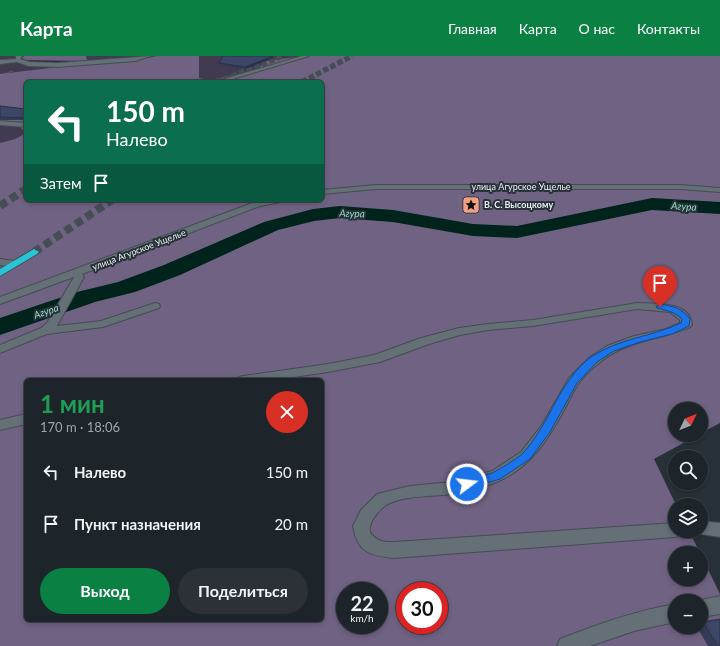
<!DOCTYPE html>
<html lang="ru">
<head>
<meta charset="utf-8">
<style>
	:root { --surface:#1e252a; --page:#2b3136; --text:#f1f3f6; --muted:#a1a5a8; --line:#3c4247; --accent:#0b8043 }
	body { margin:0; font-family:Lato,sans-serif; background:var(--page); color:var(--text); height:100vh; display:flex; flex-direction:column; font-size:15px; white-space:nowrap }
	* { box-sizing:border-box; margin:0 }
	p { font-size:13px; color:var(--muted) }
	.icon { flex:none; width:22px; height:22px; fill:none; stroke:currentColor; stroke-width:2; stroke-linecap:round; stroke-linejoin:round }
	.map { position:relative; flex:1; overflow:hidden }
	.side { position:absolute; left:24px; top:322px; width:300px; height:244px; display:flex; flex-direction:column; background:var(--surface); border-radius:6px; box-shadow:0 2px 6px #0003,0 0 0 1px var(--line) }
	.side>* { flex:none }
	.banner { position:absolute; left:24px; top:24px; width:300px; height:122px; border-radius:6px; box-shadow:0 2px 6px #0003,0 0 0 1px var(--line); background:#0b6e4f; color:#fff; overflow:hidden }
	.needle { width:26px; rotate:47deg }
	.tools { position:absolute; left:668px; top:346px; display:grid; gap:8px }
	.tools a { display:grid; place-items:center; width:40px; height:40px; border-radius:50%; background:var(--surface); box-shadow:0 2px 6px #0003,0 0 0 1px var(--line); font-size:20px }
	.speed { position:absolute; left:336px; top:526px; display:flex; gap:8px; font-size:20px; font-weight:700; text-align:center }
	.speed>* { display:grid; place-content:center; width:52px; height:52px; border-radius:50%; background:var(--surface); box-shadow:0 2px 6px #0003,0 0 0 1px var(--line); line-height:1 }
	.speed small { font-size:10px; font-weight:400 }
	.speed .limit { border:6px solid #d22; background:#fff; color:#111 }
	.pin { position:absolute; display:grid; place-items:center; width:34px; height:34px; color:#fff; margin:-41px -17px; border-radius:50% 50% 50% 0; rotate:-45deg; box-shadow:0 0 4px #0007 }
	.pin .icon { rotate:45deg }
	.me { position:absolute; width:44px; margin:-22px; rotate:75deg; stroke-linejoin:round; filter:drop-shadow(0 0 3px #0008) }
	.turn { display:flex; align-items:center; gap:14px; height:84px; padding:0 16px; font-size:18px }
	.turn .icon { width:52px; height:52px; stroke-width:2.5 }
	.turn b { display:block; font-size:28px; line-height:34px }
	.then { display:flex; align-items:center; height:38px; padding:0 16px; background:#0003; gap:8px; font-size:15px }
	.round { display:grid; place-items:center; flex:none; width:42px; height:42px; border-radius:21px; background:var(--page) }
	.overview { display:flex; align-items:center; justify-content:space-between; height:68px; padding:0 16px }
	h1 { font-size:24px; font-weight:700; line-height:30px; color:#1e9e55 }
	.primary-button { display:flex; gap:8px; margin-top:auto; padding:8px 16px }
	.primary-button a { flex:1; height:46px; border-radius:24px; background:var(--accent); color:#fff; font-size:16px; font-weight:700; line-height:46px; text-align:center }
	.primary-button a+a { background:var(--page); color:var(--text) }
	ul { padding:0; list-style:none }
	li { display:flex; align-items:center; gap:12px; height:52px; padding:0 16px }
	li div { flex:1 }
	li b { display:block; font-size:15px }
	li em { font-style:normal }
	header { display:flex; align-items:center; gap:24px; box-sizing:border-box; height:56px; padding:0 20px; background:var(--accent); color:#fff }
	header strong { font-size:19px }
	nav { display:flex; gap:22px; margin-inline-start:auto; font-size:14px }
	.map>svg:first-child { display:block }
	.green { fill:#423a51 }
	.forest { fill:#6f6283; fill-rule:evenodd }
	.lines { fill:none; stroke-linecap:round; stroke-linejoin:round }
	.river { fill:#00231b; fill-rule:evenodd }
	.highway-tunnel-far1 { stroke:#454e54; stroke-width:5.5; stroke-dasharray:5.5 2.5; stroke-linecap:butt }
	.highway-tunnel { stroke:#454e54; stroke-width:8; stroke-dasharray:8 4.5; stroke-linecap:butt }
	.minor-casing { stroke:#454c52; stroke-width:2 }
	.highway-casing { stroke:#454c52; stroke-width:2 }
	.path-far1 { stroke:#6e767c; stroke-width:1; stroke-dasharray:1 1; stroke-linecap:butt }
	.path { stroke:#6e767c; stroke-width:2; stroke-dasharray:1.5 1.5; stroke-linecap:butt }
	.minor { fill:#646f76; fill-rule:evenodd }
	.highway { fill:#27c5d5; fill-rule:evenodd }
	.wall { fill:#343c58 }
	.shaded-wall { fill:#2a3147 }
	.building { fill:#3c4666; stroke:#2a3147 }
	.route { fill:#1a73e8; stroke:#114b97 }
	.labels { text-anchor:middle; stroke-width:4; stroke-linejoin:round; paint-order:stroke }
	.far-street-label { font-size:9px; fill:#e9eff3; stroke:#283138 }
	.far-poi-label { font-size:9px; font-weight:bold; fill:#e9eff3; stroke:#283138; text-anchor:start }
	.far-water-label { font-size:10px; font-style:italic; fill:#91dfc8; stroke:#283138 }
</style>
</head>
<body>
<header>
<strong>Карта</strong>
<nav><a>Главная</a><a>Карта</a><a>О нас</a><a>Контакты</a></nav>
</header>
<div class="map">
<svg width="720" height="590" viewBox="0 0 720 590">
	<rect width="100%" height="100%" fill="#283138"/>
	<g class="green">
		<path d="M0 0H24L22 1C33 9 67 5 82 5L83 9 0 18Z"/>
		<path d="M86 0H157L142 3 88 7Z"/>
		<path d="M199 0H304L265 5 257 14 210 24 199 22Z"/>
		<path d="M0 70 20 71 26 77 15 83 0 87Z"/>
	</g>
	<path class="forest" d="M24 0H86L88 7 142 3 157 0H199V22L210 24 257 14 265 5 304 0H720V367L701 377V353H675V379H698L654 403 676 449H675V475H689L700 497H675V523H701V499L720 538V590H0V87L15 83 26 77V144H322V26H26V77L20 71 0 70V18L83 8 81 5 26 4 22 2ZM26 324H322V564H26ZM345 535H379V569H345ZM405 535H439V569H405ZM675 545H701V571H675Z"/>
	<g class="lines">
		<path class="river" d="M652 142 720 146V158L652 154 517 182 473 180 393 166 340 162 314 165 278 174 180 219 135 236 95 246 0 279V262L77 236 118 226 164 209 264 166 313 153 340 150 393 154 473 168 517 170Z"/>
		<g class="highway-tunnel-far1">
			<path d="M217 26 283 0"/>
			<path d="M302 26 352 0"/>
		</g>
		<g class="highway-tunnel">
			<path d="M0 150 26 133"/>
			<path d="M34 196 112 144"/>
		</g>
		<defs>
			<g id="minor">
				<path d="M16 0H22L20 3 29 6 58 7 151 0 135 5 58 11 28 10 17 6 0 8V4L16 3Z"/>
				<path d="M302 0H309L223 26H214Z"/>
				<path d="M0 65 26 67V71L0 69Z"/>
				<path d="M376 129H680L720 132V136L680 133H376L322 138V134Z"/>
				<path d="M265 144H282L281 146 260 150 82 218 84 221 57 270 101 265 155 247 159 248 160 250 159 252 103 271 47 278 0 297V289L41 272 47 267 74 221 0 248V241L255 146Z"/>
				<path d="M0 203 15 205 20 208 15 211 0 209Z"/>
				<path d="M637 247C654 248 691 245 692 269L690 271C660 284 623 285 598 308 591 313 584 320 579 327 573 335 569 345 564 354 549 382 531 410 501 424 489 430 464 436 451 438 432 441 406 439 388 448 380 452 364 470 372 479 379 486 384 486 394 486L675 467V475H683L681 479 675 481 394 502C370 500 357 496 353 470L361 454 377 438 410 430 452 426 492 415 521 396 542 369 569 322 590 301 607 290 634 280 666 273 680 267V264L670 256 637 253 533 270 488 274 460 279 429 288 380 306 328 316 273 324H237L239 321 243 320 328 308 374 299 421 282 459 272 488 268 533 264Z"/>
				<path d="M26 358V368L0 374V364Z"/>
				<path d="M701 465 720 467V481L695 477 694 475H701Z"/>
				<path d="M720 540V558L701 561V545H696Z"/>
				<path d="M675 548V566L634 575 590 590H557L560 583C598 568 635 555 675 548Z"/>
			</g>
			<path id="highway" d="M34 193 39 196 37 198 0 220V213Z"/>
		</defs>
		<use href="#minor" class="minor-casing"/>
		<use href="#highway" class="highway-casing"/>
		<path class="path-far1" d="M0 19 13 15"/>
		<path class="path" d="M459 139 460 148"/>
		<use href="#minor" class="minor"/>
		<use href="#highway" class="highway"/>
	</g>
	<g class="wall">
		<path d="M273 0V2L245 13 220 9 219 7Z"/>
		<path d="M0 50 26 53V64H0Z"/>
		<path d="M703 566 720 590H708L698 573 699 571H701V569Z"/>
	</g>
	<path class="shaded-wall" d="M273 0V2L245 13V11Z"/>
	<g class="building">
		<path d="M223 0H273L245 11 219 7Z"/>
		<path d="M0 50 26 53V62L0 61Z"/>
		<path d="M720 563V590H718L703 566Z"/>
	</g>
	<path class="route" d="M660 248C672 250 682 252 690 263L689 270 672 278 640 286 614 295 597 306 577 327 550 376 530 403 500 423 467 433 463 431 461 428 463 425C472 421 483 420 492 417 500 413 517 403 523 397 550 368 559 325 591 301 619 282 652 281 681 267L682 263C674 255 667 255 657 252L656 251Z"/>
	<defs>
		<symbol id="sight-square" viewBox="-11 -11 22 22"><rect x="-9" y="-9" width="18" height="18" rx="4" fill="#f39f84" stroke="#283138"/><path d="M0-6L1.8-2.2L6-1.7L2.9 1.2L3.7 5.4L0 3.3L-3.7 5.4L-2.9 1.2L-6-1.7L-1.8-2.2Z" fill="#111"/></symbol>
	</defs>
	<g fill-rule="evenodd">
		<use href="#sight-square" x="461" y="139" width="20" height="20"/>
	</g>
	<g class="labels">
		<g class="far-street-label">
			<text x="521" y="134">улица Агурское Ущелье</text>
			<text transform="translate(139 194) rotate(-21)" y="3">улица Агурское Ущелье</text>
		</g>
		<g class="far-poi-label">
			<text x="484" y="152">В. С. Высоцкому</text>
		</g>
		<g class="far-water-label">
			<text transform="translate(684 150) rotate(4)" y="4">Агура</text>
			<text transform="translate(352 157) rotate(2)" y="4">Агура</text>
			<text transform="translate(46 255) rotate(-19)" y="4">Агура</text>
		</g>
	</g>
</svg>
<div class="tools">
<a><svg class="needle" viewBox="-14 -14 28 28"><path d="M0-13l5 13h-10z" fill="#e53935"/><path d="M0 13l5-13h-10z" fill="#a1a5a8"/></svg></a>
<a><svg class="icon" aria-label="search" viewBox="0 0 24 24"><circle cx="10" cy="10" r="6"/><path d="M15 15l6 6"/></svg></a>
<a><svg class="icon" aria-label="layers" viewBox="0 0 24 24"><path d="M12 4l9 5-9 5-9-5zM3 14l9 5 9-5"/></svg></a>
<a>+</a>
<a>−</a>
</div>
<div class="speed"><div>22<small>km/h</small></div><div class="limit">30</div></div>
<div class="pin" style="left:660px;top:251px;background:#d93025"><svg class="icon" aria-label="arrive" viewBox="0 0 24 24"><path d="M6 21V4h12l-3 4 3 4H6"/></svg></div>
<svg class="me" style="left:467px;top:428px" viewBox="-20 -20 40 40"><circle r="17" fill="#1a73e8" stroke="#fff" stroke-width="3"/><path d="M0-11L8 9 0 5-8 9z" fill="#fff"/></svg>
<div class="banner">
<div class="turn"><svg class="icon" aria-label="left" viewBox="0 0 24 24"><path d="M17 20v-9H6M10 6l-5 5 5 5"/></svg><div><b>150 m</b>Налево</div></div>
<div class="then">Затем<svg class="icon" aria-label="arrive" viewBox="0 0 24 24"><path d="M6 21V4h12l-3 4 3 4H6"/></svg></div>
</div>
<section class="side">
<div class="overview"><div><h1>1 мин</h1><p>170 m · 18:06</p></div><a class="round" style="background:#d93025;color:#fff"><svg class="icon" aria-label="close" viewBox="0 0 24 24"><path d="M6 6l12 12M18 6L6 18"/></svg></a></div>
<ul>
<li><svg class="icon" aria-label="left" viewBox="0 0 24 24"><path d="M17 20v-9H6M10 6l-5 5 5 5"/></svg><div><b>Налево</b></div><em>150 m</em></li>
<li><svg class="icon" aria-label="arrive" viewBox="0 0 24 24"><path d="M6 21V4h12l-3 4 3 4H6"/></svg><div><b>Пункт назначения</b></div><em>20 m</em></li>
</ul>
<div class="primary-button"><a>Выход</a><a>Поделиться</a></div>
</section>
</div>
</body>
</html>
